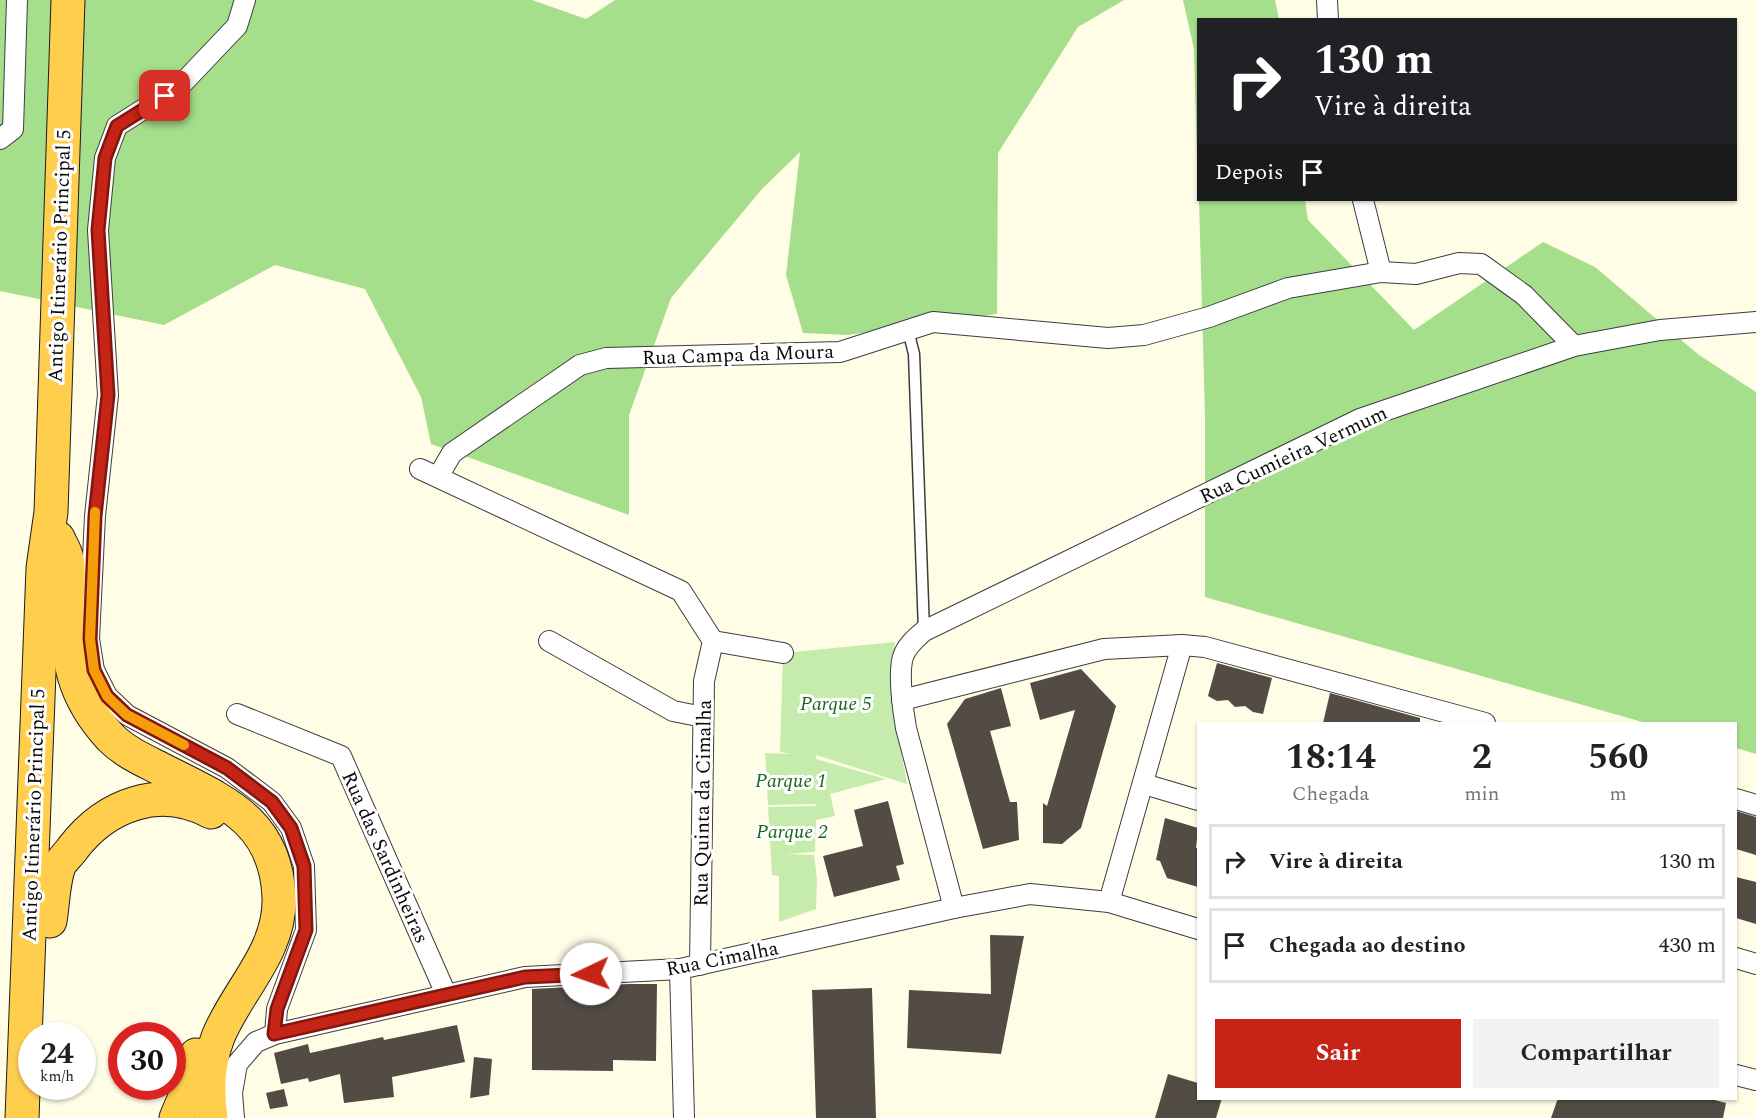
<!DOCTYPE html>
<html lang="pt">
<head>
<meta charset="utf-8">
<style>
	:root { --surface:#fff; --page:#f2f2f2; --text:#222; --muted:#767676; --line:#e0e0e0; --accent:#c52416 }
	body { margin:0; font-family:Spectral,serif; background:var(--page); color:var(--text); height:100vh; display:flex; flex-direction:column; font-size:22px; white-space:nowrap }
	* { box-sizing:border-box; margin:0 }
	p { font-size:20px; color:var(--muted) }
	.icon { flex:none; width:33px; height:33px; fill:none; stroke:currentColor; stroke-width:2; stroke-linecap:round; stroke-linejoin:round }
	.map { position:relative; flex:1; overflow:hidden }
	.side { position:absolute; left:1197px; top:722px; width:540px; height:378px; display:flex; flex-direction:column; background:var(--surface); border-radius:0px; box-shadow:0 2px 4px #0004 }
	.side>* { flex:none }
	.hud { position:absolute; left:1197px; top:18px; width:540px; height:183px; border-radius:0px; box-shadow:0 2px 4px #0004; background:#202124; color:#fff; overflow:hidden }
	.speed { position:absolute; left:18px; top:1022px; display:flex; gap:12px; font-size:30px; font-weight:700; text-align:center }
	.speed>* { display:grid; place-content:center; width:78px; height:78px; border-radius:50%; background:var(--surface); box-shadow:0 2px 4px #0004; line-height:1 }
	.speed small { font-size:15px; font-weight:400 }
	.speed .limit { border:9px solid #d22; background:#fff; color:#111 }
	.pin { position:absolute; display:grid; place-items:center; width:51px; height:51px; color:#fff; margin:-26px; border-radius:12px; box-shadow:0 3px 9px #0006 }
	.me { position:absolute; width:66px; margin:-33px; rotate:267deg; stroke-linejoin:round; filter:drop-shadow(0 0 4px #0008) }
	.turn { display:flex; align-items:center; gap:21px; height:126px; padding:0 18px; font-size:27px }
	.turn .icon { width:78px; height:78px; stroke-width:2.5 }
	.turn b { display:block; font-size:42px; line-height:51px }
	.then { display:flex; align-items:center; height:57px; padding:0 18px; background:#0003; gap:12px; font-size:22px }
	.eta { display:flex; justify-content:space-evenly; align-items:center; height:102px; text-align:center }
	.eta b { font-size:36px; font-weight:700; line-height:42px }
	.button { display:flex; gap:12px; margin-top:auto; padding:12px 18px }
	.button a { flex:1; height:69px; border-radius:0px; background:var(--accent); color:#fff; font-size:24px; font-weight:700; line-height:69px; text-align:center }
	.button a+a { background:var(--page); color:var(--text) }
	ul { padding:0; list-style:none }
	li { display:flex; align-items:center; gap:18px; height:75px; margin:0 12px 9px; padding:0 6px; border:3px solid var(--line); border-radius:0px }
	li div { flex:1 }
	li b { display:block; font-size:22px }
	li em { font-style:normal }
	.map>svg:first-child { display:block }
	.green { fill:#c6ecad }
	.forest { fill:#a6df8b }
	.building { fill:#534c45 }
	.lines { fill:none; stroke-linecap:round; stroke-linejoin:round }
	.service-casing { stroke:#3d3d3d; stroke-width:13 }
	.minor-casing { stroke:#3d3d3d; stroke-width:22 }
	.trunk-casing { stroke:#1b1b1b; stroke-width:35 }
	.service { stroke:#fff; stroke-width:10 }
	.minor { stroke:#fff; stroke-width:20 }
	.trunk { stroke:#ffce4d; stroke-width:33 }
	.route-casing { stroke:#80170e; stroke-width:15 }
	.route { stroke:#c52416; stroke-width:10 }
	.slow { stroke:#f59e0b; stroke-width:10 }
	.labels { text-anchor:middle; stroke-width:6; stroke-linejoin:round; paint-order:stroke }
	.street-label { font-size:20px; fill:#0a0a0a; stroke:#fff }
	.park-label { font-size:20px; font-style:italic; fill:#1c6616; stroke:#fff }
</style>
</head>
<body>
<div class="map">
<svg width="1756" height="1118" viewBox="0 0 1756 1118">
	<rect width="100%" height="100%" fill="#fffde6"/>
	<path class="green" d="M895 642 891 698 907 784 816 755V759L886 779 830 794 835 816 816 820 815 852 786 854 814 855 817 879 816 909 779 922V876L772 875 768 807 816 806V804L768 805 765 753 791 754 780 752 783 653Z"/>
	<g class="forest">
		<path d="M0 0H532L586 19 615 0H1124L1078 27 998 153 997 314 848 335 803 333 786 275 800 152 762 189 671 298 629 415V515L431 444 421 397 365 289 275 265 164 325 0 291Z"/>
		<path d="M1183 0H1275L1279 19 1198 20V194L1194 49Z"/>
		<path d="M1199 200H1305L1308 220 1414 330 1543 242 1595 267 1699 355 1756 392V754L1736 748V723H1646L1205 597V415Z"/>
	</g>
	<g class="building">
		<path d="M1217 663 1272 678 1263 714 1253 712 1245 706 1235 707 1228 700 1217 701 1208 696Z"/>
		<path d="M1081 669 1116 706 1081 828 1062 844 1043 843V803L1047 806 1075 710 1040 720 1030 683Z"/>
		<path d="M1001 688 1011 726 990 731 1010 802H1017L1019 840 983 849 947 724 965 699Z"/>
		<path d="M1330 693 1420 718V723H1323Z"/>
		<path d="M888 801 904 864 896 866 900 880 834 897 823 856 863 846 854 810Z"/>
		<path d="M1736 811 1756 817V855L1736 849Z"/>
		<path d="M1165 818 1198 828 1196 848H1198V887L1167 878 1160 861 1156 860Z"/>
		<path d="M1736 877 1756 882V924L1736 918Z"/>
		<path d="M990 935 1024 936 1001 1054 907 1048 909 990 991 994Z"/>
		<path d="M629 984H657L656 1061 613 1060V1071L532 1070V989Z"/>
		<path d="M872 988 876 1118H816L812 990Z"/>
		<path d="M457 1025 465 1062 392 1077 394 1097 344 1103 340 1074 309 1082 308 1078 281 1084 274 1053 308 1044 310 1053 383 1037 384 1040Z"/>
		<path d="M474 1057 492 1059 489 1095 470 1098Z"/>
		<path d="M1168 1074 1198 1083V1098H1222L1216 1118H1155Z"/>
		<path d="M284 1089 288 1106 270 1109 266 1093Z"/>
		<path d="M1558 1098H1707L1726 1103 1723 1118H1551Z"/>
	</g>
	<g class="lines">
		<defs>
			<path id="service" d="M908 330 914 354 924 631"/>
			<g id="minor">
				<path d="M245 0 237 26 180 86 117 126 105 158 98 230 108 395 95 516 89 639 94 670 107 696 127 715 227 768 272 802 291 828 304 866 306 930 277 1009 275 1034"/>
				<path d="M1327 0 1328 20"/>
				<path d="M0 139 13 129 17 0"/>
				<path d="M1363 200 1381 272"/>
				<path d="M420 469 681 591 713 641"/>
				<path d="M438 477 452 453 580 365 606 358 840 352 933 322 1108 338 1144 335 1209 317 1288 288 1381 272 1416 274 1459 263 1481 264 1524 295 1574 346"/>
				<path d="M549 641 673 711 703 717"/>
				<path d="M713 641 783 653"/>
				<path d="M902 700 1104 649 1182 645 1205 647 1485 723"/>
				<path d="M237 714 341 756 446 994"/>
				<path d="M1144 784 1198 800"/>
				<path d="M1736 799 1756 805"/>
				<path d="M1109 902 1182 645"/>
				<path d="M954 908 906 728C903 711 898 673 903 657 906 646 916 638 924 631L1360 419 1574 346 1660 330 1756 322"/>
				<path d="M1736 958 1756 964"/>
				<path d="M700 965 704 681 713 641"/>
				<path d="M680 969 684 1118"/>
				<path d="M1736 1075 1756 1080"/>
				<path d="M234 1118 232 1093 237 1064 256 1042 275 1034 525 977 680 969 954 908 1030 894 1109 902 1198 929"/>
			</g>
			<g id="trunk">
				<path d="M58 538C61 545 66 552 67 559 70 573 67 591 67 605 67 660 72 696 111 738 124 751 141 759 157 767 218 799 276 817 279 897 281 952 237 990 218 1037 208 1063 207 1091 211 1118"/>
				<path d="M50 921C53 904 53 882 59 866 62 860 69 854 73 848 106 805 160 784 211 812"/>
				<path d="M22 1118 43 568 51 512 68 0"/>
				<path d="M176 1118 190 1085 196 1055"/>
			</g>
		</defs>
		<use href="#service" class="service-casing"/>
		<use href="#minor" class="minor-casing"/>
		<use href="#trunk" class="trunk-casing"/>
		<use href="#service" class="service"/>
		<use href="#minor" class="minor"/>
		<use href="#trunk" class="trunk"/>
	</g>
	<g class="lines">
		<defs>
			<path id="route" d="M165 96 117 126 105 158 98 230 108 395 95 516 90 639 94 670 107 696 127 715 227 768 272 802 291 828 304 866 306 930 277 1009 274 1034 525 977 591 974"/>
		</defs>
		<use href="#route" class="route-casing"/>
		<use href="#route" class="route"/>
		<path class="slow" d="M95 512 90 639 94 670 107 696 127 715 184 745"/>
	</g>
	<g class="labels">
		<g class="street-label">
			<text transform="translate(59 256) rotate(-88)" y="7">Antigo Itinerário Principal 5</text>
			<text transform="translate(738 354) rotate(-2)" y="7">Rua Campa da Moura</text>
			<text transform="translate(1293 454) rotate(-25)" y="7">Rua Cumieira Vermum</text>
			<text transform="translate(702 803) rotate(-89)" y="7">Rua Quinta da Cimalha</text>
			<text transform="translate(33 815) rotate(-88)" y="7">Antigo Itinerário Principal 5</text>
			<text transform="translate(386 857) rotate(66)" y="7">Rua das Sardinheiras</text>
			<text transform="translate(722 958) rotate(-11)" y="7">Rua Cimalha</text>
		</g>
		<g class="park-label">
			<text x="836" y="710">Parque 5</text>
			<text x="791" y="787">Parque 1</text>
			<text x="792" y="838">Parque 2</text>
		</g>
	</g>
</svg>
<div class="speed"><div>24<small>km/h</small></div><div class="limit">30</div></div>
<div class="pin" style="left:165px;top:96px;background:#d93025"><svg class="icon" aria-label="arrive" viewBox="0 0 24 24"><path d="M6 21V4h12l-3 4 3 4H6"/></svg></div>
<svg class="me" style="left:591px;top:974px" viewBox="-20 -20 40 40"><circle r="19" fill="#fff"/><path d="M0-13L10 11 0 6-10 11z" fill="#c52416"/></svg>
<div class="hud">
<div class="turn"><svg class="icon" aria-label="right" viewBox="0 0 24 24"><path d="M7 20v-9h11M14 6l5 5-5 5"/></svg><div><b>130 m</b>Vire à direita</div></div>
<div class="then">Depois<svg class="icon" aria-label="arrive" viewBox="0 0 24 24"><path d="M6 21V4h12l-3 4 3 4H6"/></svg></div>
</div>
<section class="side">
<div class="eta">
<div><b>18:14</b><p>Chegada</p></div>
<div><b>2</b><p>min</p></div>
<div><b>560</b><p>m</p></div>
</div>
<ul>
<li><svg class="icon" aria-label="right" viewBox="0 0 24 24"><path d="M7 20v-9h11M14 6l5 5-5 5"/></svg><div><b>Vire à direita</b></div><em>130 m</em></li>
<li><svg class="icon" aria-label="arrive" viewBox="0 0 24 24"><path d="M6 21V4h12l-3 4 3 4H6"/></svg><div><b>Chegada ao destino</b></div><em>430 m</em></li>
</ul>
<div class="button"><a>Sair</a><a>Compartilhar</a></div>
</section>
</div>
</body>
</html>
